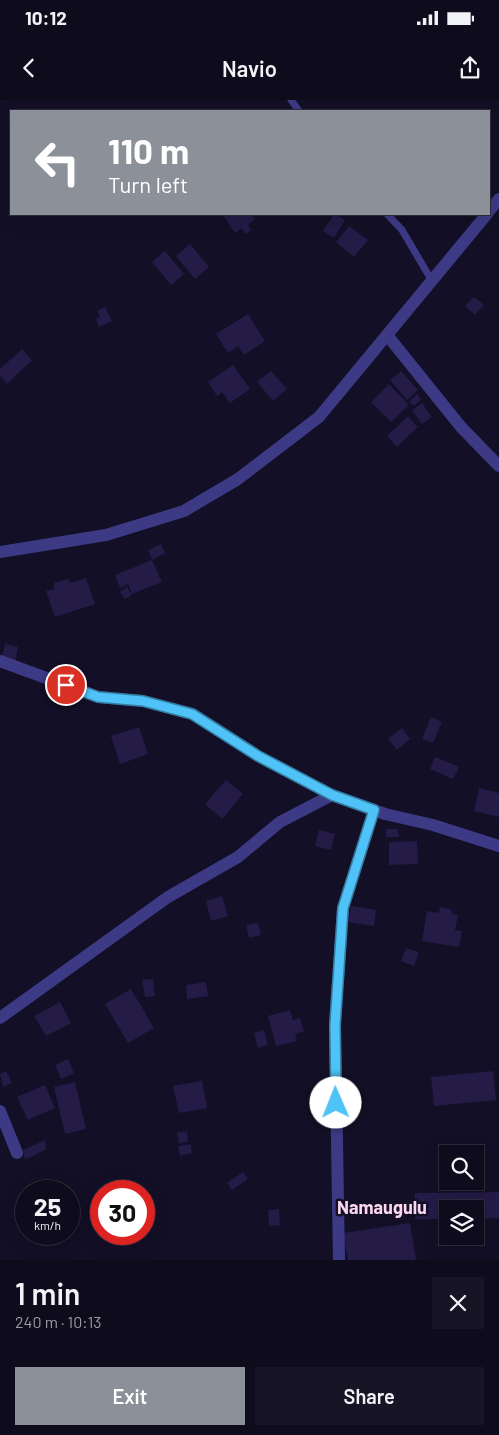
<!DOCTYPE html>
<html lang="en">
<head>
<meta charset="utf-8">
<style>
	:root { --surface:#0e0b1c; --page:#171425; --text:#f1f3f6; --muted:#9b9ba3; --line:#2e2b3b; --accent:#8c9099 }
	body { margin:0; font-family:Barlow,sans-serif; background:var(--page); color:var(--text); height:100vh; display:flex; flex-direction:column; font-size:19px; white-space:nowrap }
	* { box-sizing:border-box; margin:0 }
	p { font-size:16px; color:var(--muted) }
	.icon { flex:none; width:28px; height:28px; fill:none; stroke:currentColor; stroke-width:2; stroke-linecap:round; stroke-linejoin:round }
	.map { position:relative; height:1160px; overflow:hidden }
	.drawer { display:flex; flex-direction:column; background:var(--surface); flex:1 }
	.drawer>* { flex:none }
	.guide { position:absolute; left:10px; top:10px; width:480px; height:105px; border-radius:0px; box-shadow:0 5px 20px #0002,0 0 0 1px var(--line); background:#8c9099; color:#fff; overflow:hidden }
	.controls { position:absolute; left:439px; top:1045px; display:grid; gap:10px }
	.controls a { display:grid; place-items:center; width:45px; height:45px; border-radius:0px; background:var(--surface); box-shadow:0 5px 20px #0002,0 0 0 1px var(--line); font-size:25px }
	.speed { position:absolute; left:15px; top:1080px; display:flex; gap:10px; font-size:25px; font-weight:700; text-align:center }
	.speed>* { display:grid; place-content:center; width:65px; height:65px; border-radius:50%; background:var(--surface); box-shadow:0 5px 20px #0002,0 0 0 1px var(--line); line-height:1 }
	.speed small { font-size:12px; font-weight:400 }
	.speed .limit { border:8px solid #d22; background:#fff; color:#111 }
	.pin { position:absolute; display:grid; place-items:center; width:42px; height:42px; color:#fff; margin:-21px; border:2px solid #fff; border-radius:50%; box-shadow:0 1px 5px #0007 }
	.me { position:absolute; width:55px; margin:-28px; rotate:359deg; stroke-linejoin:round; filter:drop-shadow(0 0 4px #0008) }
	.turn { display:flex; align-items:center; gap:18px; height:105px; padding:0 15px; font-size:22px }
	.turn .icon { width:65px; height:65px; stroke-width:2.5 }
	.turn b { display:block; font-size:35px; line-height:42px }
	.round { display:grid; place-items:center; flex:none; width:52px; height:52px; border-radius:0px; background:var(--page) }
	.overview { display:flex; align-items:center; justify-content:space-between; height:85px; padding:0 15px }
	h1 { font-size:30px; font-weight:600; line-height:38px }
	.button { display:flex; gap:10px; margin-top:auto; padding:10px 15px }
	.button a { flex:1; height:58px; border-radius:0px; background:var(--accent); color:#fff; font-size:20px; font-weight:600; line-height:58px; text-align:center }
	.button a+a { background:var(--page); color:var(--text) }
	.status { display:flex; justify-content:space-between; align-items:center; height:35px; padding:0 25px; background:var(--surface); direction:ltr }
	.status svg { height:14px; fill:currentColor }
	header { display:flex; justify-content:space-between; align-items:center; height:65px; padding:0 15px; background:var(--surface); font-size:22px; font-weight:600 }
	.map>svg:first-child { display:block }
	.building { fill:#241b47 }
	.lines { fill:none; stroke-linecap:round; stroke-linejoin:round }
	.service { stroke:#3d3a85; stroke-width:7 }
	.minor { stroke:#3d3a85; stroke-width:12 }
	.route-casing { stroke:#337fa1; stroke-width:12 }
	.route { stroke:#4fc3f7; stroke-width:9 }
	.labels { text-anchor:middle; stroke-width:5; stroke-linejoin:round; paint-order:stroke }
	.quarter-label { font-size:18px; font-weight:bold; fill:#ffd6f0; stroke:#130f26 }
</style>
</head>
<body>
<div class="status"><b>10:12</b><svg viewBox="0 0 49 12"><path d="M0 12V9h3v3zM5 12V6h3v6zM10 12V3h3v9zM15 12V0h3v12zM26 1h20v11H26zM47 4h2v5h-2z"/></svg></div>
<header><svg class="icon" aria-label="back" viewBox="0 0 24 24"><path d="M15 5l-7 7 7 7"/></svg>Navio<svg class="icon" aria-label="share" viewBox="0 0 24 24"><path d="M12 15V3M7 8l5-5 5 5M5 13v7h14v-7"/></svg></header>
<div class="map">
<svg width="499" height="1160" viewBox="0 0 499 1160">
	<rect width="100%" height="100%" fill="#130f26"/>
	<g class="building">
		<path d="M222 114H251L255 119 248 125 251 130 246 134 241 128 235 133Z"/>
		<path d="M334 114 345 120 334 138 323 131Z"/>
		<path d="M349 126 368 140 354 157 336 142Z"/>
		<path d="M190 144 209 167 195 179 176 156Z"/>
		<path d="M165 151 184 174 171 185 152 162Z"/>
		<path d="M474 197 484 205 475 215 465 206Z"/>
		<path d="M105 207 112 221 99 227 96 219 100 217 97 211Z"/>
		<path d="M248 214 265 241 244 255 238 246 228 253 216 234Z"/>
		<path d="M22 249 32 260 7 284 0 276V269Z"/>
		<path d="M233 265 250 289 230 303 222 292 217 296 208 282Z"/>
		<path d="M271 271 287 289 273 301 257 282Z"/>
		<path d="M401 271 418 290 407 300 390 280Z"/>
		<path d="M389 284 409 305 391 322 371 302Z"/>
		<path d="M417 294 421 299 414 306 409 302Z"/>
		<path d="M422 303 432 317 422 324 412 310Z"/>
		<path d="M408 316 418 327 397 347 387 336Z"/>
		<path d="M161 444 165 453 152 460 148 450Z"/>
		<path d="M152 460 162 482 132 494 128 484 120 488 115 475Z"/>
		<path d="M86 478 95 504 55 517 46 491 54 489V483L68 479 70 483Z"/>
		<path d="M127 487 132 495 125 499 120 492Z"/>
		<path d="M5 544 18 547 15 563 1 560Z"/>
		<path d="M431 617 442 622 433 643 422 639Z"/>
		<path d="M139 627 148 654 120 664 111 636Z"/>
		<path d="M402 628 410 639 397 650 388 639Z"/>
		<path d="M435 657 459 667 453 679 430 669Z"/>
		<path d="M226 680 243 694 222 719 205 704Z"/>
		<path d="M479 688 499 693V717L474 711Z"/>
		<path d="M386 729H398L399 737H386Z"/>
		<path d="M319 730 335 734 331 750 315 746Z"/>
		<path d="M417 741 418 764 389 765V742Z"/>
		<path d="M222 796 228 816 211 821 206 801Z"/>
		<path d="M351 806 376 810 374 826 348 822Z"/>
		<path d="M440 807 451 809 452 814 458 815 455 830 462 831 459 847 422 841 427 811 439 813Z"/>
		<path d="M258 823 261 835 249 838 246 825Z"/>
		<path d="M406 848 419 852 414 866 401 861Z"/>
		<path d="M153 879 155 896 145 897 142 880Z"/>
		<path d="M206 882 208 896 187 899 186 885Z"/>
		<path d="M131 889 154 928 128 943 105 904Z"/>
		<path d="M60 902 71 923 46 936 34 916Z"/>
		<path d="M290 910 293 920 300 918 304 931 295 934 297 941 276 946 268 916Z"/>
		<path d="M264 930 268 945 258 948 254 933Z"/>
		<path d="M68 959 74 973 61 979 55 965Z"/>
		<path d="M6 971 12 983 3 987 0 974Z"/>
		<path d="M493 971 496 1000 434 1006 431 977Z"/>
		<path d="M202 981 207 1008 179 1013 173 986Z"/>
		<path d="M75 982 86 1029 65 1034 54 987Z"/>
		<path d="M45 985 55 1008 28 1020 17 997Z"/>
		<path d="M187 1031 188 1042 179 1043 177 1033Z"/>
		<path d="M45 1040 46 1049 25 1060 23 1050Z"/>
		<path d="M191 1044 192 1053 180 1056 178 1046Z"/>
		<path d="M243 1072 248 1079 232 1090 227 1083Z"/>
		<path d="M499 1092V1118L475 1119V1109H448V1119H415V1093Z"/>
		<path d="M72 1096 74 1106 69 1107V1097Z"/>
		<path d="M279 1109 280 1125 269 1126 268 1110Z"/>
		<path d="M410 1123 416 1160H348L343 1133Z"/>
	</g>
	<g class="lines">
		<g class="service">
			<path d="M291 0 299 11"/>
			<path d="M387 114 402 130 432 181"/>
		</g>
		<g class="minor">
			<path d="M489 111 499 99"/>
			<path d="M387 235 461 327 499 366"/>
			<path d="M0 452 106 435 184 411 238 379 319 317 487 114"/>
			<path d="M0 561 98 597 143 601 193 614 258 656 332 695 385 714 433 725 499 746"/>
			<path d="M0 918 168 797 238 757 280 722 332 695"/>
			<path d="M0 1011 17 1053"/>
			<path d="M339 1160 335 925 343 808 374 710"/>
		</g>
	</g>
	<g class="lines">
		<defs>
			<path id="route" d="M66 585 98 597 143 601 192 614 258 656 332 695 374 710 343 808 335 925 336 1003"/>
		</defs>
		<use href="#route" class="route-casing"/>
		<use href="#route" class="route"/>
	</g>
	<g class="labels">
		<g class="quarter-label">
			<text x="382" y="1114">Namaugulu</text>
		</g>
	</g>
</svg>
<div class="controls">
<a><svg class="icon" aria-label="search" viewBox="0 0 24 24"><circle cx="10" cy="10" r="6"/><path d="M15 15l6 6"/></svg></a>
<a><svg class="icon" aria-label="layers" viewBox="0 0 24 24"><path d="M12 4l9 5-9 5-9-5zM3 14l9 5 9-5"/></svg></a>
</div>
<div class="speed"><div>25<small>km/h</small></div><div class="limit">30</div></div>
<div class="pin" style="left:66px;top:585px;background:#d93025"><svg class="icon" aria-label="arrive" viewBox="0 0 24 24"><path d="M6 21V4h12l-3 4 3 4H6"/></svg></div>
<svg class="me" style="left:336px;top:1003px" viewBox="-20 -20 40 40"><circle r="19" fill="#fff"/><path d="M0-13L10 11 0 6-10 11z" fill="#4fc3f7"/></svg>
<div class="guide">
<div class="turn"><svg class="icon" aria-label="left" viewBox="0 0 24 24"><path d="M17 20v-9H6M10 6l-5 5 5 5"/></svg><div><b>110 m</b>Turn left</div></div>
</div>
</div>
<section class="drawer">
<div class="overview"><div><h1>1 min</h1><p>240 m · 10:13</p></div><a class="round"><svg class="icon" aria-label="close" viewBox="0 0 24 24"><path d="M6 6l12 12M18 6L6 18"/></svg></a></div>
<div class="button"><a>Exit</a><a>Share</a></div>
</section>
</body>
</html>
